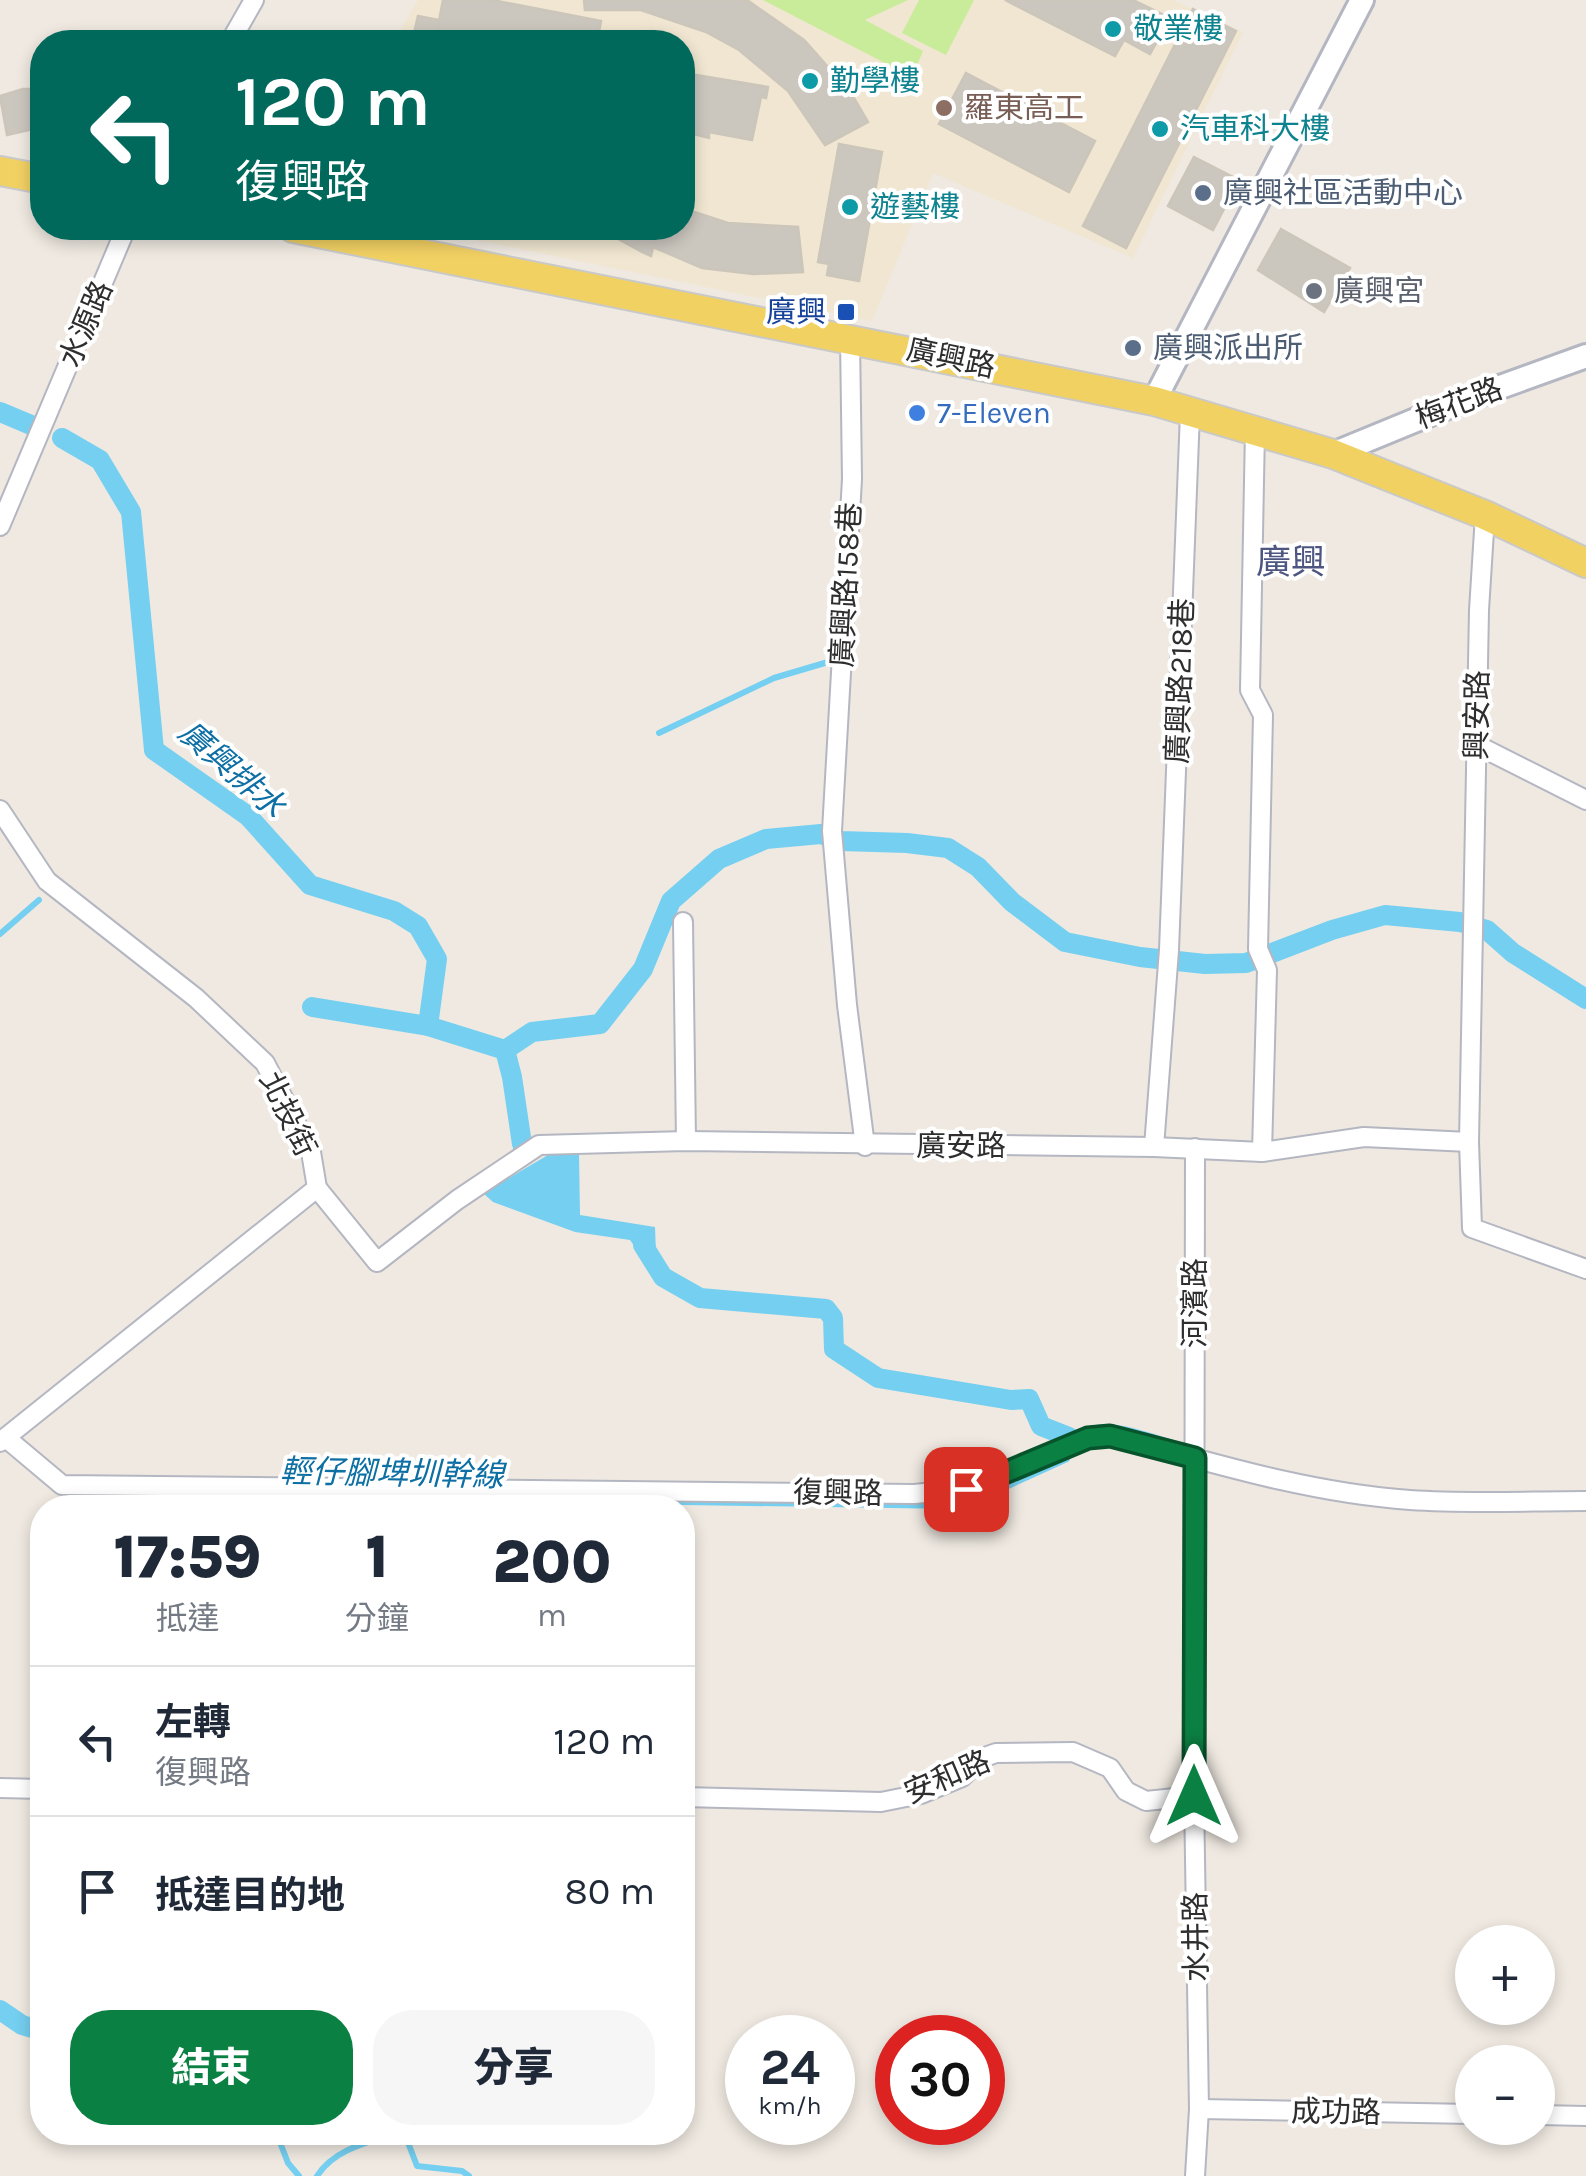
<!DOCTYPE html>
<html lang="zh-TW">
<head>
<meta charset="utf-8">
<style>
	:root { --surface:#fff; --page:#f6f6f7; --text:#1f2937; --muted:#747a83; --line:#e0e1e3; --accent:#0b8043 }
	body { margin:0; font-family:Karla,"Noto Sans TC",sans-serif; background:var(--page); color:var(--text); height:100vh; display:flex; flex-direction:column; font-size:38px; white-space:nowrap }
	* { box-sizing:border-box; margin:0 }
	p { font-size:32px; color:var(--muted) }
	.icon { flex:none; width:55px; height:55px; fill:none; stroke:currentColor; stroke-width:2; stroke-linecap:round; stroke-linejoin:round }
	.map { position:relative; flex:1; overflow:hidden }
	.details { position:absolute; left:30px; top:1495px; width:665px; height:650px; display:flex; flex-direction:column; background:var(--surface); border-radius:40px; box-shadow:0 5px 15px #0003 }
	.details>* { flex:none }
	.banner { position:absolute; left:30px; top:30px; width:665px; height:210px; border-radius:40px; box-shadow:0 5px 15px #0003; background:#00695c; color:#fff; overflow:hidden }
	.buttons { position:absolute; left:1455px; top:1925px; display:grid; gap:20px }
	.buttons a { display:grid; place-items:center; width:100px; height:100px; border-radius:50%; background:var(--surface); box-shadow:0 5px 15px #0003; font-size:50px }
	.speed { position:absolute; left:725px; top:2015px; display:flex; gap:20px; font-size:50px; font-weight:700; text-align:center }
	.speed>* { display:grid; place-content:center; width:130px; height:130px; border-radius:50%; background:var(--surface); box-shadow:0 5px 15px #0003; line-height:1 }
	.speed small { font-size:25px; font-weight:400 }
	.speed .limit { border:15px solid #d22; background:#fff; color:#111 }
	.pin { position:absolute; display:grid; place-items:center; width:85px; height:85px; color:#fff; margin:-42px; border-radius:20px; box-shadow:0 5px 15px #0006 }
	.me { position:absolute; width:110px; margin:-55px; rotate:0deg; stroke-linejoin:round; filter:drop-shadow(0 0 8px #0008) }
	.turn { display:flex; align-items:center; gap:35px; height:210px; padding:0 40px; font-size:45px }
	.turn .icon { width:130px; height:130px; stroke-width:2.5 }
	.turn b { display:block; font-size:70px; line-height:85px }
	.eta { display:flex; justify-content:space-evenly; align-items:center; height:170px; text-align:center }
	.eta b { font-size:60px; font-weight:800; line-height:70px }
	.action { display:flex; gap:20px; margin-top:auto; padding:20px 40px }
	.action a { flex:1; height:115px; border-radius:40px; background:var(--accent); color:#fff; font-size:40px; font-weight:800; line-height:115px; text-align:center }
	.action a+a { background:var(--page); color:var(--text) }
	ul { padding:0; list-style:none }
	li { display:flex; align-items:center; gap:30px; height:150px; padding:0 40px; border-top:2px solid var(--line) }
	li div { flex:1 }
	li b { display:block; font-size:38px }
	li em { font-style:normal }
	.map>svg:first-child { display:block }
	.education { fill:#f0e6d1 }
	.pitch { fill:#c9ec9a }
	.water { fill:#75cff0 }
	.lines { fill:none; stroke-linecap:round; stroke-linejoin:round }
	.stream { stroke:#75cff0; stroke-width:6 }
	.canal { stroke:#75cff0; stroke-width:20 }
	.building { fill:#cbc7bf; stroke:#cbc5ba; stroke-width:2.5 }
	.minor-casing { stroke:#b4b7c1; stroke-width:22 }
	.tertiary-casing { stroke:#b4b7c1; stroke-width:28 }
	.primary-casing { stroke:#c9c9c9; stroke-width:32 }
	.minor { stroke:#fff; stroke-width:18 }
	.tertiary { stroke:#fff; stroke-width:22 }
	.primary { stroke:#f2d163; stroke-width:28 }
	.route-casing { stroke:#07532c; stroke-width:25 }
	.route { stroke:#0b8043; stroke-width:18 }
	.culture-dot { fill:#0f9aa8; stroke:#fff; stroke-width:4 }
	.education-dot { fill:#8d6e63; stroke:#fff; stroke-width:4 }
	.service-dot { fill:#5c6f8a; stroke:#fff; stroke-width:4 }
	.worship-dot { fill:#6b7280; stroke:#fff; stroke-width:4 }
	.transit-dot { fill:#1a4fb4; stroke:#fff; stroke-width:4 }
	.shop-dot { fill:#3f7fe0; stroke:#fff; stroke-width:4 }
	.labels { text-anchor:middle; stroke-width:8; stroke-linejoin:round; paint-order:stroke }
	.culture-label { font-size:30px; fill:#0d838f; stroke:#fff; text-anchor:start }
	.education-label { font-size:30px; fill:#785e54; stroke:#fff; text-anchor:start }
	.service-label { font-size:30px; fill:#4e5e75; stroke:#fff; text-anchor:start }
	.worship-label { font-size:30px; fill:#5b616d; stroke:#fff; text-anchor:start }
	.transit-label { font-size:30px; fill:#164399; stroke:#fff; text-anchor:end }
	.street-label { font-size:30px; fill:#2e2e2e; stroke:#fff }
	.shop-label { font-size:30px; fill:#366cbe; stroke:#fff; text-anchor:start }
	.water-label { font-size:32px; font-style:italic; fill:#0d6fa3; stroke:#fff }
	.quarter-label { font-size:35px; fill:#4d5680; stroke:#fff }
</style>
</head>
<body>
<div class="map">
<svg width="1586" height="2176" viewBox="0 0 1586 2176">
	<rect width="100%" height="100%" fill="#efe9e1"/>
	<path class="education" d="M418 0H1173L1243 32 1133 258 933 173 872 321 418 228H682V42H393Z"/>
	<g class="pitch">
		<path d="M763 0H908L865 20 923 51 912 77Z"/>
		<path d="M919 0H974L946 55 902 33Z"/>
	</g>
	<path class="water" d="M579 1154 580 1215 655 1227 657 1278 630 1240 575 1232 493 1202 483 1193 548 1155Z"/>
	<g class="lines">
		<g class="stream">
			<path d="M659 733 774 678 828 662"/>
			<path d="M0 934 39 900"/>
			<path d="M1079 1433C1109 1419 1142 1434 1173 1443"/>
			<path d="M104 1495 133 1494"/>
			<path d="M350 1497 956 1506 988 1495 1067 1459 1068 1448"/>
			<path d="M276 2132 288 2163 299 2176"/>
			<path d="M404 2132 417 2166 462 2171 469 2176"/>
			<path d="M317 2176C335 2148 370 2142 400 2132"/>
		</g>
		<g class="canal">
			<path d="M0 412 31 425"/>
			<path d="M62 438 100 460 131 512 154 750 248 816 310 885 394 911 418 926 437 959 428 1026 505 1050"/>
			<path d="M312 1007 428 1026"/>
			<path d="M505 1050 532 1032 600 1024 643 969 671 901 719 859 766 839 821 834 841 841 907 843 948 848 978 867 1012 902 1065 942 1140 957 1205 964 1246 963 1332 930 1385 915 1460 922 1487 930 1513 953 1586 999"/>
			<path d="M505 1050 512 1077 522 1144"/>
			<path d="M643 1245 663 1277 700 1298 826 1309 833 1318 834 1349 878 1378 1011 1400 1029 1399 1041 1426 1069 1437"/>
			<path d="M0 2010 22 2025 42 2031"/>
		</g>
	</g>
	<g class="building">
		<path d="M443 0H492L601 21 597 42H435Z"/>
		<path d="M584 0H747L804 40 851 93 868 122 825 145 788 91 739 50 706 32 641 10H585Z"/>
		<path d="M1005 0H1133L1170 18 1150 54 1124 40 1115 56Z"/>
		<path d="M1193 9 1236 31 1126 248 1083 226Z"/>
		<path d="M418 16 439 20 435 42H412Z"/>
		<path d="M684 73 768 87 766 98 761 97 752 140 709 132V138L682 131Z"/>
		<path d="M966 73 1095 141 1069 192 939 124Z"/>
		<path d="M23 89H42V127L7 135 0 96Z"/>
		<path d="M839 144 882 152 859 281 827 275 829 264 818 262Z"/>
		<path d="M1194 157 1239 180 1213 230 1168 206Z"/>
		<path d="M682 208 728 223 798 227 803 272 753 274 702 268 653 247 651 256 642 252 598 228H682Z"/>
		<path d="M1281 229 1350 268 1324 312 1258 270Z"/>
	</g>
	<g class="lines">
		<defs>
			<g id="minor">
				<path d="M230 42 254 0"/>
				<path d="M850 338 852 479 832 831 847 1005 865 1146"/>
				<path d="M1255 430 1250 690 1263 715 1258 949 1267 970 1262 1152"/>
				<path d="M1485 515 1479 610 1469 1142 1472 1228 1586 1269"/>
				<path d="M0 526 126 228"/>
				<path d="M1477 745 1586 800"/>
				<path d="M0 810 47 881 196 998 265 1063 311 1152 317 1188 0 1442"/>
				<path d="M683 922 686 1141"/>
				<path d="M1154 1147 1169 950 1190 413"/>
				<path d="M317 1188 377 1262 457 1200 539 1145 686 1141 1154 1147 1262 1152 1364 1137 1469 1142"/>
				<path d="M6 1438 62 1485 914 1494 966 1489 1087 1438 1110 1435C1209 1462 1308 1493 1410 1500 1468 1504 1528 1501 1586 1501"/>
				<path d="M0 1788 42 1789"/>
				<path d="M682 1797 881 1802 921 1794 962 1777 982 1758 996 1753 1073 1752 1110 1768 1126 1791 1146 1801 1194 1796"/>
				<path d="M1199 2109 1472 2114"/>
				<path d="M1538 2115 1586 2116"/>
				<path d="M1195 2176 1199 2109 1194 1796 1195 1148"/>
			</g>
			<g id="tertiary">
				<path d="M1154 401 1362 0"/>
				<path d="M1333 454 1467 399 1586 356"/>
			</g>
			<g id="primary">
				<path d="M0 171 42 179"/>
				<path d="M293 228 1154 401 1333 454 1485 515 1586 563"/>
			</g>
		</defs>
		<use href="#minor" class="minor-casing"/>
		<use href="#tertiary" class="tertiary-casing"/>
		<use href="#primary" class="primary-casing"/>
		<use href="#minor" class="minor"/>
		<use href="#tertiary" class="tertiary"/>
		<use href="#primary" class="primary"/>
	</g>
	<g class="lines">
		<defs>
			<path id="route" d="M966 1489 1088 1438 1110 1436 1195 1458 1194 1796"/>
		</defs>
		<use href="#route" class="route-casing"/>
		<use href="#route" class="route"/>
	</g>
	<g class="culture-dot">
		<circle cx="1113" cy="29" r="10"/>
		<circle cx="810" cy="81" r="10"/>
		<circle cx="1160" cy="129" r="10"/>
		<circle cx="850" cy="207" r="10"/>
	</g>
	<circle class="education-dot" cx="944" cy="108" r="10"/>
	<g class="service-dot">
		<circle cx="1203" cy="193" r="10"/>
		<circle cx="1133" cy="348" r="10"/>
	</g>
	<circle class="worship-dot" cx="1314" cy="291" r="10"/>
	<rect class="transit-dot" x="836" y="302" width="20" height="20" rx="5"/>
	<circle class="shop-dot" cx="917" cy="413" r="10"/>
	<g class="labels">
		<g class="culture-label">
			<text x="1133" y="39">敬業樓</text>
			<text x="830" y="91">勤學樓</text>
			<text x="1180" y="139">汽車科大樓</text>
			<text x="870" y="217">遊藝樓</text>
		</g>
		<g class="education-label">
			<text x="964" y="118">羅東高工</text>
		</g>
		<g class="service-label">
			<text x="1223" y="203">廣興社區活動中心</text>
			<text x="1153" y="358">廣興派出所</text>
		</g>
		<g class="worship-label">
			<text x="1334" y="301">廣興宮</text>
		</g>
		<g class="transit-label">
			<text x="826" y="322">廣興</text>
		</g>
		<g class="street-label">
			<text transform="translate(86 324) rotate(-67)" y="10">水源路</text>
			<text transform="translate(951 358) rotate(12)" y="10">廣興路</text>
			<text transform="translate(1459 403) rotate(-21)" y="10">梅花路</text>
			<text transform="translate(846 585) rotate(-87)" y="10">廣興路158巷</text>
			<text transform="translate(1180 681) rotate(-88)" y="10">廣興路218巷</text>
			<text transform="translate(1477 715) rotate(-89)" y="10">興安路</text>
			<text transform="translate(288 1114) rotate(64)" y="10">北投街</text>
			<text x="961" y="1156">廣安路</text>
			<text transform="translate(1195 1303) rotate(-90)" y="10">河濱路</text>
			<text transform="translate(838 1493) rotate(1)" y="10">復興路</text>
			<text transform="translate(947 1777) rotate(-23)" y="10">安和路</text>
			<text transform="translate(1196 1937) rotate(-91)" y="10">水井路</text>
			<text transform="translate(1336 2112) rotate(1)" y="10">成功路</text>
		</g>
		<g class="shop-label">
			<text x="937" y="423">7-Eleven</text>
		</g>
		<g class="water-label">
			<text transform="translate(232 769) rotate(41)" y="11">廣興排水</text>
			<text transform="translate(392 1473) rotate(1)" y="11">輕仔腳埤圳幹線</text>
		</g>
		<g class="quarter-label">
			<text x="1291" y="574">廣興</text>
		</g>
	</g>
</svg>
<div class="buttons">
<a>+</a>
<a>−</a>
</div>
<div class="speed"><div>24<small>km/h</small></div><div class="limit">30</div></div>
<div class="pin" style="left:966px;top:1489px;background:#d93025"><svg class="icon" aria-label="arrive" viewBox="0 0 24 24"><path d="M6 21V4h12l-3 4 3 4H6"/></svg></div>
<svg class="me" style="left:1194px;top:1796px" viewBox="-20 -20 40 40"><path d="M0-17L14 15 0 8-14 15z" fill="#0b8043" stroke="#fff" stroke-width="4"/></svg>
<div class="banner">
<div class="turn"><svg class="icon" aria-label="left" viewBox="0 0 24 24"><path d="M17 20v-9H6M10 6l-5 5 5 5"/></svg><div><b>120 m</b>復興路</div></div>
</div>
<section class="details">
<div class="eta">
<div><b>17:59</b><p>抵達</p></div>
<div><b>1</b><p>分鐘</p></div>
<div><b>200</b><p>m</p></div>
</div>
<ul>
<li><svg class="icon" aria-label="left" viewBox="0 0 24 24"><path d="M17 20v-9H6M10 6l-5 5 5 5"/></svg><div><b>左轉</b><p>復興路</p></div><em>120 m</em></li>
<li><svg class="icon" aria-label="arrive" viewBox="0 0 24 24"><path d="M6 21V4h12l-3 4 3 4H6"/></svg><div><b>抵達目的地</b></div><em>80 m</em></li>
</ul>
<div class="action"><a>結束</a><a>分享</a></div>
</section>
</div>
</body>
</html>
